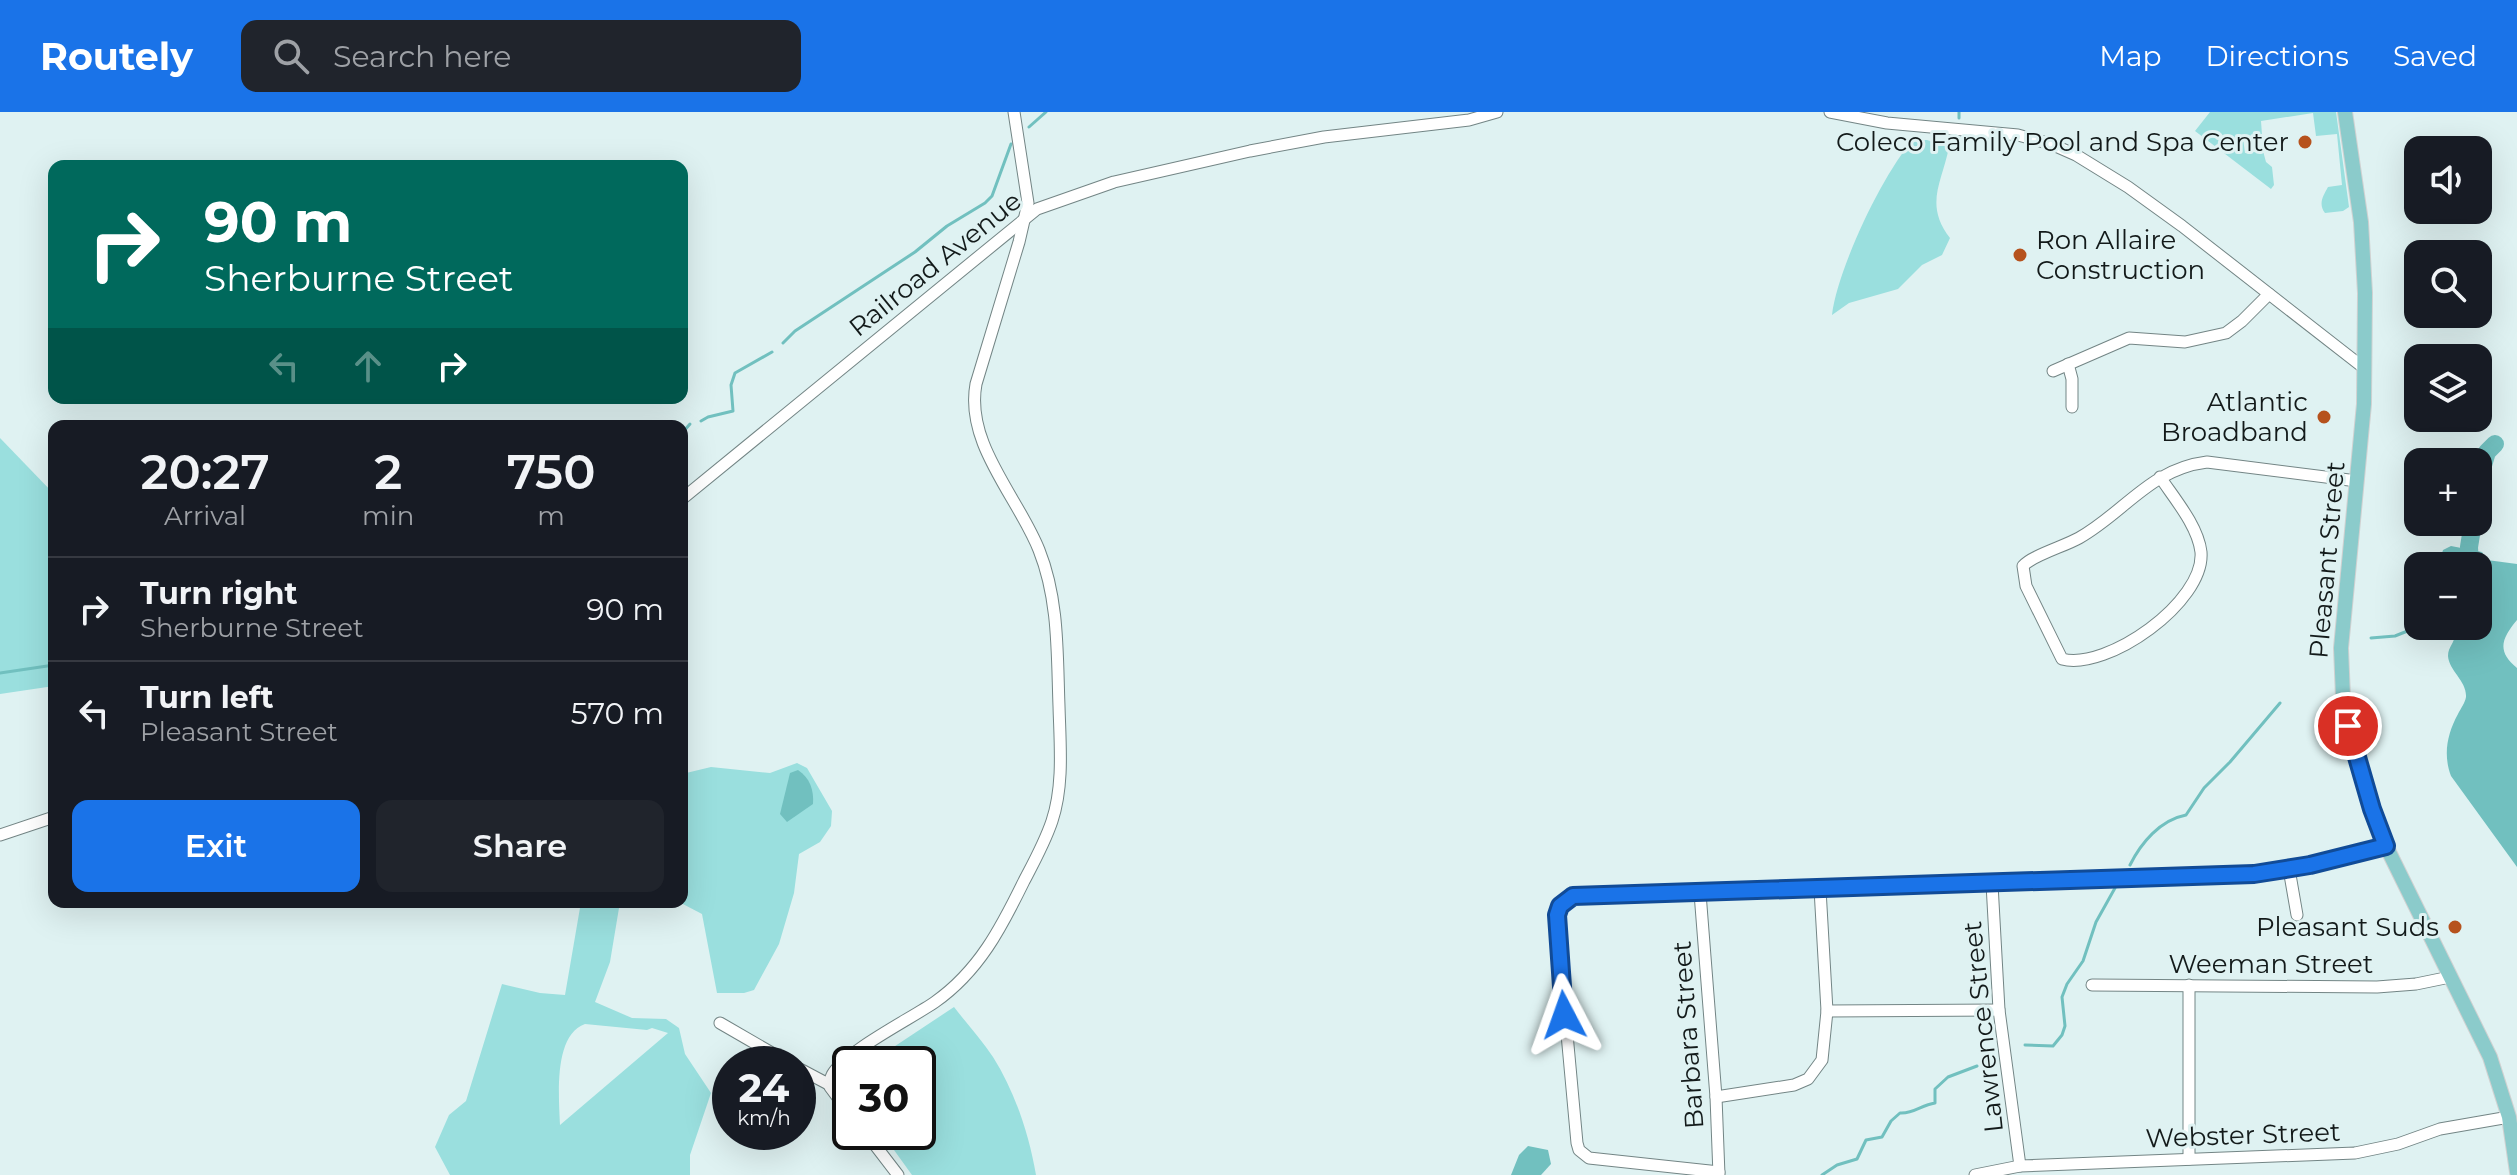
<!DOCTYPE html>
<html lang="en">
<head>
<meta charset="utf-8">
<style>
	:root { --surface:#171b24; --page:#20242c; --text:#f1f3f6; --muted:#9ea1a6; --line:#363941; --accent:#1a73e8 }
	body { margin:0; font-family:Montserrat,sans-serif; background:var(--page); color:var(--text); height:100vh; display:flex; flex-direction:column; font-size:30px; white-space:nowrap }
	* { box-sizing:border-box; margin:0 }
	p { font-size:26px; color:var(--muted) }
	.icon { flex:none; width:44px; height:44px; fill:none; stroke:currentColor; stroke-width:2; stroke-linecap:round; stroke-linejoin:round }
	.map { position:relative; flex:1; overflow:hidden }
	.side { position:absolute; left:48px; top:308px; width:640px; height:488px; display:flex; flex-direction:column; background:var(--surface); border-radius:16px; box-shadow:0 8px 32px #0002 }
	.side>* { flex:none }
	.top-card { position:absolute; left:48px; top:48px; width:640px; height:244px; border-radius:16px; box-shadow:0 8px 32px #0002; background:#00695c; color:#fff; overflow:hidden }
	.fabs { position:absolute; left:2404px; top:24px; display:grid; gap:16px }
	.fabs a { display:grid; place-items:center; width:88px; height:88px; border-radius:16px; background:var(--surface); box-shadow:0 8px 32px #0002; font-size:40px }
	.speed { position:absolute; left:712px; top:934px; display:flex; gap:16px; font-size:40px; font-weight:700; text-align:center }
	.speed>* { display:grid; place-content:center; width:104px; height:104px; border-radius:50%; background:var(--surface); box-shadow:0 8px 32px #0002; line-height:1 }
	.speed small { font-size:20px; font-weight:400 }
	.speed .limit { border:4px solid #111; border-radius:12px; background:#fff; color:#111 }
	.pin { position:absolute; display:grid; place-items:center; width:68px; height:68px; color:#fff; margin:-34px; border:4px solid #fff; border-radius:50%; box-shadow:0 2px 8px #0007 }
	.me { position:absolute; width:88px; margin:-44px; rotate:356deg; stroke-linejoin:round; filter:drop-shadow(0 0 6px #0008) }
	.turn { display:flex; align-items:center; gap:28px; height:168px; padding:0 24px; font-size:36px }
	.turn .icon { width:104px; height:104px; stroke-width:2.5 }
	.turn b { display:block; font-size:56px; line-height:68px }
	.lanes { display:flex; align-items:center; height:76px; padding:0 24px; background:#0003; justify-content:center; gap:40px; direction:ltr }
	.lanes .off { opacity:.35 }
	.eta { display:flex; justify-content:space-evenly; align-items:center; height:136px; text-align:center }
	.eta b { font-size:48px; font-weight:600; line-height:56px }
	.primary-button { display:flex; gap:16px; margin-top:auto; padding:16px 24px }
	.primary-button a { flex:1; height:92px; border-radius:16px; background:var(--accent); color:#fff; font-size:32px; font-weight:600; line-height:92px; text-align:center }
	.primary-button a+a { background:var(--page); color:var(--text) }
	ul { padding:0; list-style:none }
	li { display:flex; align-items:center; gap:24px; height:104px; padding:0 24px; border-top:2px solid var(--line) }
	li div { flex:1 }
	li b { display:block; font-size:30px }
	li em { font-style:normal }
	header { display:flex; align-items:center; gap:48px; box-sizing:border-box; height:112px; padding:0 40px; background:var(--accent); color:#fff }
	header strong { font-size:38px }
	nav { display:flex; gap:44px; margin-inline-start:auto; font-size:28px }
	.search { width:560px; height:72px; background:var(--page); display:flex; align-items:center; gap:20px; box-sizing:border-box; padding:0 28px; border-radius:16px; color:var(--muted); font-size:30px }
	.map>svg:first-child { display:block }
	.green { fill:#9adfde; fill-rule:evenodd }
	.water { fill:#71c0bf }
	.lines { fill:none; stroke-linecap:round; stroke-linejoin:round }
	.stream { stroke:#71c0bf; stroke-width:3 }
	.river { stroke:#71c0bf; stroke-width:18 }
	.minor-casing { stroke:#738585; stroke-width:13 }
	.major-casing { stroke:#d0d1d1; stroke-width:16 }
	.minor { stroke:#fff; stroke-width:11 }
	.major { stroke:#8bcbcb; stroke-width:14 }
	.route-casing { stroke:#114b97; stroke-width:20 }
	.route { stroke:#1a73e8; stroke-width:14 }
	.poi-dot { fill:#b6521d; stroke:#dff2f2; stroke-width:3 }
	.labels { text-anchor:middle; stroke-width:6; stroke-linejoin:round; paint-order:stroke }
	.poi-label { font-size:26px; fill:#131a1a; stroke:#dff2f2; text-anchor:end }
	.street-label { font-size:26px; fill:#131a1a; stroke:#dff2f2 }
</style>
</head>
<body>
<header>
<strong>Routely</strong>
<div class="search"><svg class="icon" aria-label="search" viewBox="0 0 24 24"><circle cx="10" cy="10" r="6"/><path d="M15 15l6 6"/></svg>Search here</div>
<nav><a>Map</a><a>Directions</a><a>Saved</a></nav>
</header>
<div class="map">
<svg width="2517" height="1063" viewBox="0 0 2517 1063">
	<rect width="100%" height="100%" fill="#dff2f2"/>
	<g class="green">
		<path d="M2210 0H2336L2349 95 2343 99 2325 101C2318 92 2323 84 2328 75L2342 73 2337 22 2316 24 2313 1 2261 9 2262 23 2243 26 2245 41 2263 39 2266 50 2272 55 2274 73 2271 77 2195 19Z"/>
		<path d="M1913 28H1927L1949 35C1942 71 1924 92 1950 126L1942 143 1922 153 1898 177 1849 191 1832 203C1837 158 1883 61 1913 28Z"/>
		<path d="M0 326 54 382V574L0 582Z"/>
		<path d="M797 651 807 656 832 699 831 714 820 730 799 742 794 781 779 832 754 878 744 881H717L702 802 679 790H682V662L711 655 770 661Z"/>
		<path d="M581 790H620L610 850 595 890 632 906 666 907 679 916 685 942 711 981 690 1043V1063H450L435 1035 449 1003 466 989 502 872 540 881 565 883ZM585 912 647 918 652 916 668 921 560 1013C559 986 553 923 585 912Z"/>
		<path d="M954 895C967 912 982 928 993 945 1015 980 1029 1022 1036 1063H912L881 1020H918V952H868Z"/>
	</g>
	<g class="water">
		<path d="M2451 434 2482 440 2487 448 2517 452V508C2502 526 2496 539 2517 556V755L2451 664C2443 643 2447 622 2458 602 2461 596 2465 591 2466 585 2467 569 2449 559 2448 544 2448 534 2456 530 2455 520L2448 514H2478V454H2438L2443 438Z"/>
		<path d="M798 658C810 666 814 678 813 692L787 710 780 702 790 661Z"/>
		<path d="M1528 1034 1548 1038 1551 1052 1541 1063H1511L1519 1043Z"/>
	</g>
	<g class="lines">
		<g class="stream">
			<path d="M1959 6V0"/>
			<path d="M1029 15 1046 0"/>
			<path d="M1949 35 1954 27"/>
			<path d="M783 231 795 219 915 140 947 114 985 91 992 84 1011 32"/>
			<path d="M701 309 708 305 733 299 731 273 735 261 772 240"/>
			<path d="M682 321 690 312"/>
			<path d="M2371 526 2395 524 2410 518 2437 523 2449 517"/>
			<path d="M0 561 54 553"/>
			<path d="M2130 753C2141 731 2160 708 2186 703L2204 676 2230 650 2280 591"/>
			<path d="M2025 933 2053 934 2062 923 2065 914 2062 885 2067 872 2083 849 2096 810 2115 776"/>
			<path d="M1822 1063 1837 1053 1857 1047 1866 1028 1882 1025 1891 1009 1900 1001C1914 1002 1921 993 1935 991V977L1948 965 1977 954"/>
		</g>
		<g class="river">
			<path d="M2478 370 2487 340 2495 332"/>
			<path d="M2470 454 2469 435 2473 410"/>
		</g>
		<defs>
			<g id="minor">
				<path d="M1830 0 1887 11 2018 23 2051 32 2076 43 2128 75 2182 114 2364 256"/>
				<path d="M2068 252 2072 267V295"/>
				<path d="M2053 259 2129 226 2185 230 2226 221 2242 209 2269 182"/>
				<path d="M2160 365C2174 386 2198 414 2201 440 2205 490 2107 559 2062 547L2026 474 2023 454C2031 444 2065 434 2079 426 2125 400 2150 357 2207 350L2357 369"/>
				<path d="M682 387 1037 97 1114 70 1250 39 1324 25 1469 8 1497 0"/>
				<path d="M0 723 54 705"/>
				<path d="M2289 757 2297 803"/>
				<path d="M1992 772 1999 898 2020 1054"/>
				<path d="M1700 781 1716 985 1719 1063"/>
				<path d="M2092 873 2377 875 2416 872 2450 865"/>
				<path d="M1827 899 1999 898"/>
				<path d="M720 911 791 952"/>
				<path d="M798 956 830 973"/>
				<path d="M1716 985 1794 973 1808 967 1822 948 1827 899 1820 777"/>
				<path d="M850 1002 830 975C830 970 829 968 832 963 844 940 912 906 935 890 979 859 1001 816 1024 769 1034 750 1045 730 1052 709 1064 673 1060 632 1059 594 1057 542 1059 488 1039 438 1018 385 965 332 976 272L1019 130 1028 91 1014 0"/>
				<path d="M865 1020 898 1063"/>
				<path d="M2189 1047V873"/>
				<path d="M1719 1060 1589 1046 1579 1038 1577 1031 1557 813 1560 794 1569 785 2254 762 2310 753 2386 734"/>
				<path d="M1975 1063 2020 1054 2355 1041 2398 1032 2440 1017 2509 1005"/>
			</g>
			<path id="major" d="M2345 0 2361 110 2365 181 2364 292 2341 536 2343 585 2359 653 2386 734 2490 945 2509 1005 2517 1060"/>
		</defs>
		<use href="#minor" class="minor-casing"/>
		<use href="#major" class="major-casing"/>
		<use href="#minor" class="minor"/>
		<use href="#major" class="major"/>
	</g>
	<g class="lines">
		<defs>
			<path id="route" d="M1564 903 1557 803 1560 794 1573 784 2254 762 2310 753 2386 734 2372 697 2348 614"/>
		</defs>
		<use href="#route" class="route-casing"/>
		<use href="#route" class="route"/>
	</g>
	<g class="poi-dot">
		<circle cx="2305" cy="30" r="8"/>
		<circle cx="2020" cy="143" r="8"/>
		<circle cx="2324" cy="305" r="8"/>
		<circle cx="2455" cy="815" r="8"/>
	</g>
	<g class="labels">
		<g class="poi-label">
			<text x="2289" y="39">Coleco Family Pool and Spa Center</text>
			<text x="2036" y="137" text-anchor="start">Ron Allaire<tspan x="2036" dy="30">Construction</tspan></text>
			<text x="2308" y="299">Atlantic<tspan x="2308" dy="30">Broadband</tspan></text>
			<text x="2439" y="824">Pleasant Suds</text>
		</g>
		<g class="street-label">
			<text transform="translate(935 152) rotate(-39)" y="9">Railroad Avenue</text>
			<text transform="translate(2327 448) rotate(-85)" y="9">Pleasant Street</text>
			<text x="2271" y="861">Weeman Street</text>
			<text transform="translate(1983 915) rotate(-96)" y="9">Lawrence Street</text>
			<text transform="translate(1688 923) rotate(-94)" y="9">Barbara Street</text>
			<text transform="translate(2243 1023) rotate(-2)" y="9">Webster Street</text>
		</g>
	</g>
</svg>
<div class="fabs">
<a><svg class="icon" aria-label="sound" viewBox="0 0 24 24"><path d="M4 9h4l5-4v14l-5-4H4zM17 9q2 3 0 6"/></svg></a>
<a><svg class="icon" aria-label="search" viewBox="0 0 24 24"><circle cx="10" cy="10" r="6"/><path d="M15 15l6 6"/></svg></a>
<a><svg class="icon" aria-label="layers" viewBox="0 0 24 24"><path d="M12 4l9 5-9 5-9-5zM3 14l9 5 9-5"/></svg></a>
<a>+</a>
<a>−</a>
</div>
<div class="speed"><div>24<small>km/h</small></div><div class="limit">30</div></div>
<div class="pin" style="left:2348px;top:614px;background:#d93025"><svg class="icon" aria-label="arrive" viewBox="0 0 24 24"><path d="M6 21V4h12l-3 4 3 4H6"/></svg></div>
<svg class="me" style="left:1564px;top:903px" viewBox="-20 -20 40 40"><path d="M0-17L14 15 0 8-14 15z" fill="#1a73e8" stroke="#fff" stroke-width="4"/></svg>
<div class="top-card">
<div class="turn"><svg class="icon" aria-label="right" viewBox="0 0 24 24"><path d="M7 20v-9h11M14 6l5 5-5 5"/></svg><div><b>90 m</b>Sherburne Street</div></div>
<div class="lanes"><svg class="icon off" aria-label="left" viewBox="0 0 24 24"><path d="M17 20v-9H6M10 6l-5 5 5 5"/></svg><svg class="icon off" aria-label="ahead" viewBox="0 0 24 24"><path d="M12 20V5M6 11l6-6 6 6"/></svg><svg class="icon" aria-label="right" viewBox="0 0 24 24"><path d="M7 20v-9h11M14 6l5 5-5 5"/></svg></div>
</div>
<section class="side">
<div class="eta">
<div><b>20:27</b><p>Arrival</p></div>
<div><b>2</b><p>min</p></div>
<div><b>750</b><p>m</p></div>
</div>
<ul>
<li><svg class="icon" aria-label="right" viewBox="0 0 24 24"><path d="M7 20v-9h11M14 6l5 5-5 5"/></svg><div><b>Turn right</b><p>Sherburne Street</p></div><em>90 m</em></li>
<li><svg class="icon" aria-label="left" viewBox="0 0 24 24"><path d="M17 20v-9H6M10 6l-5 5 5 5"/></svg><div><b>Turn left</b><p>Pleasant Street</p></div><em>570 m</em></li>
</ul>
<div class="primary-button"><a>Exit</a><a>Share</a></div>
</section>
</div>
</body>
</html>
